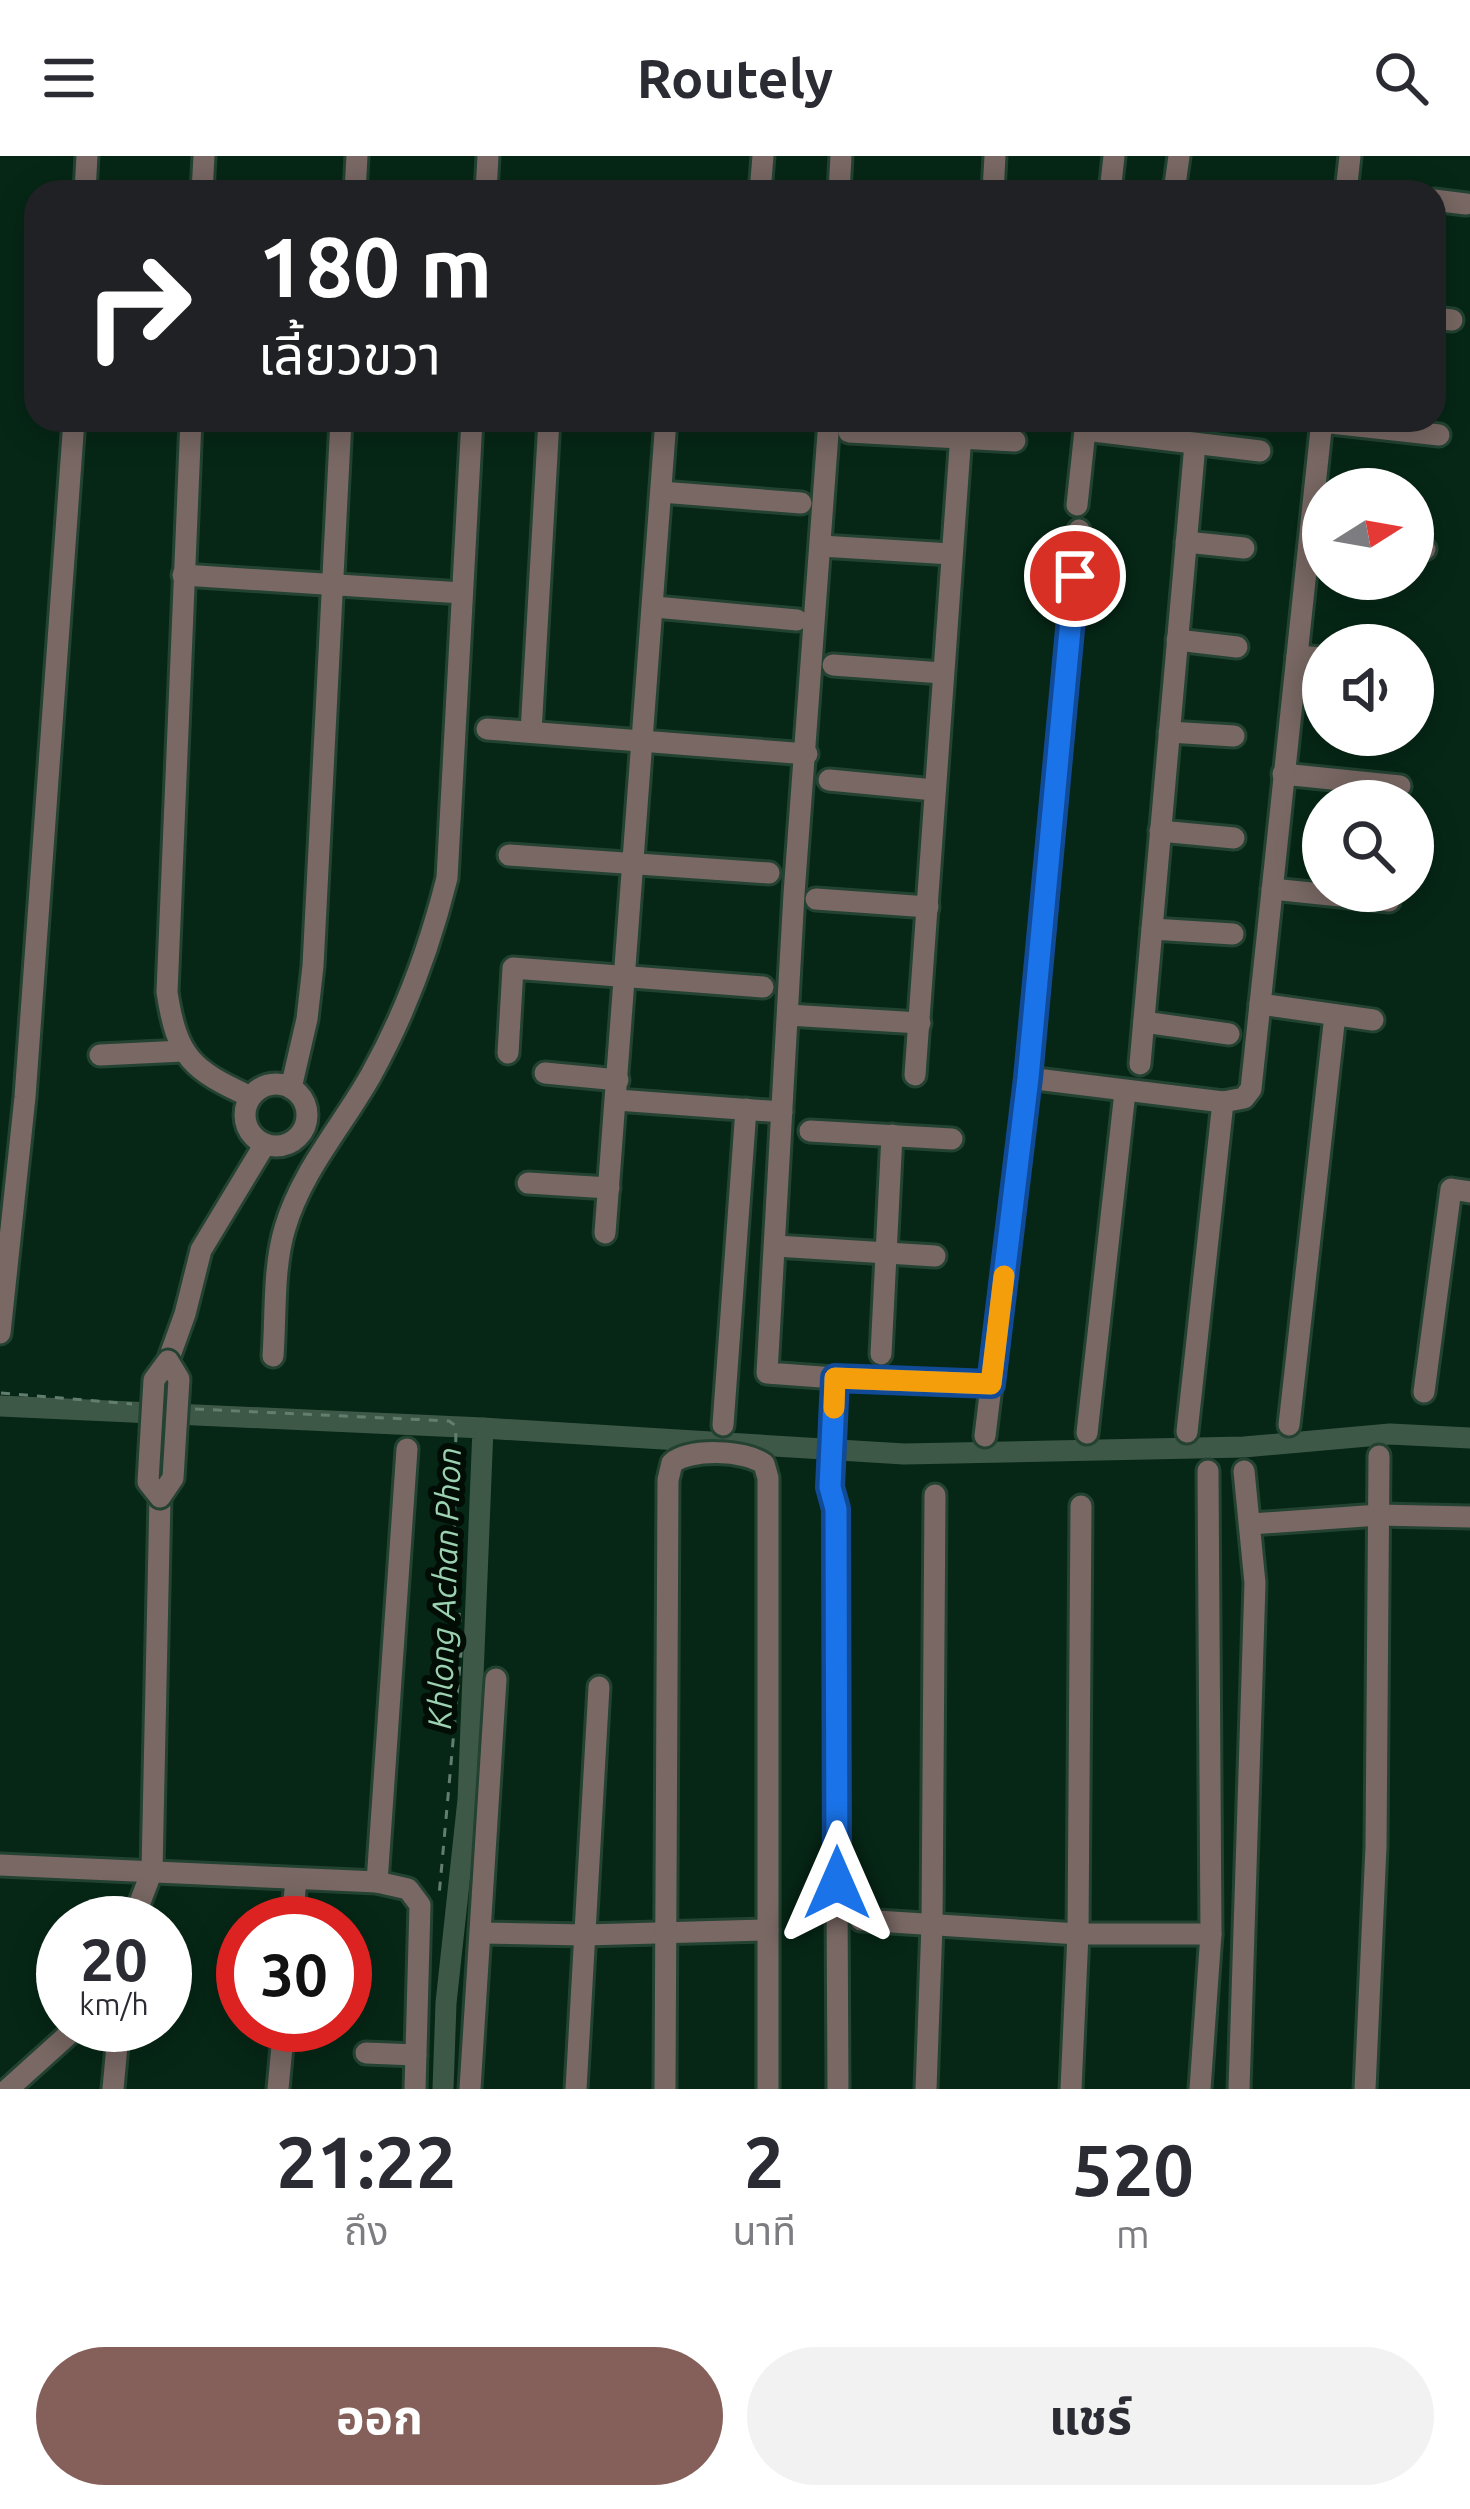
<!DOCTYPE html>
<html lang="th">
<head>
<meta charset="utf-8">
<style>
	:root { --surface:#fff; --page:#f2f2f3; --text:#2b2b33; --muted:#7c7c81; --accent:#855f5a }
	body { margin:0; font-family:Ubuntu,"Noto Sans Thai",sans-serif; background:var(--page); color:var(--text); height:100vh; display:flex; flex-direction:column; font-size:45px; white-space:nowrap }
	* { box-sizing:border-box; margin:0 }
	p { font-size:39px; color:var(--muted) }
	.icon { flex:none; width:66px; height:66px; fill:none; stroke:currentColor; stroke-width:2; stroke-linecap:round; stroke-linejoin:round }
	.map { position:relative; height:1933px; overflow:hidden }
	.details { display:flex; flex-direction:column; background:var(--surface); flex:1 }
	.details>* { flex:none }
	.guide { position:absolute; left:24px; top:24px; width:1422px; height:252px; border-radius:36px; box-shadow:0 6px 30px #0003; background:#202124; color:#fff; overflow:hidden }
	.needle { width:78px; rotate:79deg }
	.controls { position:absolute; left:1302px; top:312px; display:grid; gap:24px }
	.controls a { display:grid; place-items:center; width:132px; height:132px; border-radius:50%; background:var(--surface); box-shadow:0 6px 30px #0003; font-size:60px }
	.speed { position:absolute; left:36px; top:1740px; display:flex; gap:24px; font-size:60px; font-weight:700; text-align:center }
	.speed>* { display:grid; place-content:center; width:156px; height:156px; border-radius:50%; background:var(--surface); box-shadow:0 6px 30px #0003; line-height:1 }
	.speed small { font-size:30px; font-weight:400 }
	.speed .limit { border:18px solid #d22; background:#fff; color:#111 }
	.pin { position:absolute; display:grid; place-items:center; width:102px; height:102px; color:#fff; margin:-51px; border:6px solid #fff; border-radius:50%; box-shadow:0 3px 12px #0007 }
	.me { position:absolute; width:132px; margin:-66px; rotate:0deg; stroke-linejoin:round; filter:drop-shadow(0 0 9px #0008) }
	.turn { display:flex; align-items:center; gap:42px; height:252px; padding:0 36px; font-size:54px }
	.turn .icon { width:156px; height:156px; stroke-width:2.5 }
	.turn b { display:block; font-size:84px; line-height:102px }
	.eta { display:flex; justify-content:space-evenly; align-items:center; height:204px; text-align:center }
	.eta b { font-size:72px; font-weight:700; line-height:84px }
	.cta { display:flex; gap:24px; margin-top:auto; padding:24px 36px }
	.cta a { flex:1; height:138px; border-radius:72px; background:var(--accent); color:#fff; font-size:48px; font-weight:700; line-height:138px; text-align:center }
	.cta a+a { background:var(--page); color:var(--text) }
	header { display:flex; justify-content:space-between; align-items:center; height:156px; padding:0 36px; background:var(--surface); font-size:54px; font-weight:700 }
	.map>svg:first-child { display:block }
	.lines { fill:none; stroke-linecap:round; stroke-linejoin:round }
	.canal { stroke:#3e5848; stroke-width:21 }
	.minor-casing { stroke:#234232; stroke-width:27 }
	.path { stroke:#637e6f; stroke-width:3; stroke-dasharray:9 9; stroke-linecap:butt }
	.minor { stroke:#796864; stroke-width:21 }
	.minor-bridge-casing { stroke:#234232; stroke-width:27; stroke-linecap:butt }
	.minor-bridge { stroke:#796864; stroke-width:21 }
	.route-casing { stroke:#114b97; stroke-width:30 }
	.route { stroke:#1a73e8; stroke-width:21 }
	.slow { stroke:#f59e0b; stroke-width:21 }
	.labels { text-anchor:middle; stroke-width:12; stroke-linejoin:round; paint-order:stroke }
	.water-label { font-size:33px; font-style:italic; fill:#9cd1b1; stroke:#020d06 }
</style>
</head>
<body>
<header><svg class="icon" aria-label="menu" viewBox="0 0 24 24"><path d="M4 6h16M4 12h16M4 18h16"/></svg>Routely<svg class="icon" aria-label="search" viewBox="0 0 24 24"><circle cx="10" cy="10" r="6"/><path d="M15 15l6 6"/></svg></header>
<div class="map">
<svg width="1470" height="1933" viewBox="0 0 1470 1933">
	<rect width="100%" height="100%" fill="#062716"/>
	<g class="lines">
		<g class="canal">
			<path d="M0 1250 483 1272 468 1644 446 1847 443 1933"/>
			<path d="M483 1272 904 1298 1244 1291 1390 1278 1470 1282"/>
		</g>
		<defs>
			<g id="minor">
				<path d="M85 36 87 0"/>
				<path d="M202 36 204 0"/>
				<path d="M355 36 357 0"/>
				<path d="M486 36 488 0"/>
				<path d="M760 36 763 0"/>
				<path d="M839 36 841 0"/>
				<path d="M993 36 995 0"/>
				<path d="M1110 36 1114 0"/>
				<path d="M1174 36 1179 0"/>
				<path d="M1346 36 1350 0"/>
				<path d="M1434 44 1466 48"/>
				<path d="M1434 162 1452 164"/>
				<path d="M191 264 167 836C177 902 192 914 251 941"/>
				<path d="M829 264 794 738 767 1217 835 1222 831 1331 835 1353 838 1933"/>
				<path d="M1322 266 1439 279"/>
				<path d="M1085 274 1260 295"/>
				<path d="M849 276 1015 285"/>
				<path d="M661 336 801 347"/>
				<path d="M1077 349 1086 265"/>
				<path d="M1186 386 1244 392"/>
				<path d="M821 390 951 398"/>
				<path d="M1413 391 1425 393"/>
				<path d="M183 419 462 437"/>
				<path d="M655 451 797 464"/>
				<path d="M1177 484 1237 491"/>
				<path d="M1297 500 1323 502"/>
				<path d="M833 509 942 517"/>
				<path d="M1413 509 1414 510"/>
				<path d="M487 573 807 598"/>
				<path d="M531 576 549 264"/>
				<path d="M1169 576 1234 580"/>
				<path d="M1283 618 1400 630"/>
				<path d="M829 624 934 634"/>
				<path d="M1160 675 1234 682"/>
				<path d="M509 699 769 717"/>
				<path d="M1272 733 1389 745"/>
				<path d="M816 743 928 751"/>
				<path d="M1152 773 1233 778"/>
				<path d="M1260 848 1373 864"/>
				<path d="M788 859 920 867"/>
				<path d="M1144 866 1229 878"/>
				<path d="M508 897 513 812 763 831"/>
				<path d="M100 899 183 895"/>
				<path d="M1140 908 1195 288"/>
				<path d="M545 917 618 924"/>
				<path d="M915 919 962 264"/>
				<path d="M1028 922 1223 946 1244 942 1251 933 1322 264"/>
				<circle cx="276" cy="959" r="31"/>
				<path d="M291 932 307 863 313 810 341 264"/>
				<path d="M617 944 782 956"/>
				<path d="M810 975 952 983"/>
				<path d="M528 1027 609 1032"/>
				<path d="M605 1077 666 264"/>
				<path d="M776 1090 935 1100"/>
				<path d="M0 1177 25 941 74 264"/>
				<path d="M881 1198 892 979"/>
				<path d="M273 1200C276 1159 273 1111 285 1072 301 1016 343 969 371 919 405 858 430 790 447 722L472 264"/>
				<path d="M168 1205 185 1158 201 1094 265 988"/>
				<path d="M835 1222 991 1228"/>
				<path d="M1424 1236 1451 1033 1470 1036"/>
				<path d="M723 1269 746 953"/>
				<path d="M1289 1269 1335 859"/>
				<path d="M1187 1276 1223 946"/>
				<path d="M1087 1277 1125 936"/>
				<path d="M985 1280 1028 922 1079 374"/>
				<path d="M1251 1368 1379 1359 1470 1361"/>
				<path d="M0 1709 377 1726 408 1733 420 1749 415 1933"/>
				<path d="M377 1726 407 1293"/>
				<path d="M861 1764 1078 1778H1211"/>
				<path d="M132 1767 152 1715 160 1341"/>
				<path d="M292 1767 296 1723"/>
				<path d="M482 1777 585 1779 768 1774"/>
				<path d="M111 1869 118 1879 113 1933"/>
				<path d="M366 1897 416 1899"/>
				<path d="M8 1933 79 1869"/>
				<path d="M278 1933 284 1869"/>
				<path d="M470 1933 496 1523"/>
				<path d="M576 1933 599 1531"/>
				<path d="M665 1933 668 1324 672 1307C690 1292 745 1294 764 1308L768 1322V1933"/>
				<path d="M926 1933 932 1769 935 1339"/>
				<path d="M1071 1933 1078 1778 1081 1350"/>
				<path d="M1200 1933 1211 1778 1208 1315"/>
				<path d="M1239 1933 1255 1427 1244 1315"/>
				<path d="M1365 1933 1376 1691 1379 1300"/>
			</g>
		</defs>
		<use href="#minor" class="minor-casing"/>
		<g class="path">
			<path d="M1 1237 132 1248"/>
			<path d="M195 1253 449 1265 456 1270 454 1408 462 1486 439 1740"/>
		</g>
		<use href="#minor" class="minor"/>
		<defs>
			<path id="minor-bridge" d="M168 1205 179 1223 173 1322 160 1341 148 1326 154 1224Z"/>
		</defs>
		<use href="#minor-bridge" class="minor-bridge-casing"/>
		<use href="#minor-bridge" class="minor-bridge"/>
	</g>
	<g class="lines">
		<defs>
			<path id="route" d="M837 1727 836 1353 830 1331 835 1222 991 1228 1028 922 1075 420"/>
		</defs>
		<use href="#route" class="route-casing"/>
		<use href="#route" class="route"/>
		<path class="slow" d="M834 1252 835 1222 991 1228 1004 1120"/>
	</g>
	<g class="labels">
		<g class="water-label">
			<text transform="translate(444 1432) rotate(-88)" y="12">Khlong Achan Phon</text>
		</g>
	</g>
</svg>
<div class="controls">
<a><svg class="needle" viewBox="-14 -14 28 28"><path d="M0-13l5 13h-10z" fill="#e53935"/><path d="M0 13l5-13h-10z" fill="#7c7c81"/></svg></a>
<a><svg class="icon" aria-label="sound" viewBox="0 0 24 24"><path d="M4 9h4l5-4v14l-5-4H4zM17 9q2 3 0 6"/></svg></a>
<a><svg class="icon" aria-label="search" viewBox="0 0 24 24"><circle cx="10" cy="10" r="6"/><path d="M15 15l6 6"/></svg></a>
</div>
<div class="speed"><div>20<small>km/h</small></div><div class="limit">30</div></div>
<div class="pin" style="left:1075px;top:420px;background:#d93025"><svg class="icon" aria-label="arrive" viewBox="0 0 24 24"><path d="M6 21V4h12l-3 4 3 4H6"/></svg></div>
<svg class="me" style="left:837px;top:1727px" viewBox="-20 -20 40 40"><path d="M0-17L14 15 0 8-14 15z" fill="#1a73e8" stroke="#fff" stroke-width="4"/></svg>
<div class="guide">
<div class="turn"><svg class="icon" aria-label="right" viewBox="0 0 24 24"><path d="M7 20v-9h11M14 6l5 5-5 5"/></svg><div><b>180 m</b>เลี้ยวขวา</div></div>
</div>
</div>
<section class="details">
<div class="eta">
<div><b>21:22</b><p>ถึง</p></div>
<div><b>2</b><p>นาที</p></div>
<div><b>520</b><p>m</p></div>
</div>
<div class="cta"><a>ออก</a><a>แชร์</a></div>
</section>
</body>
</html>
